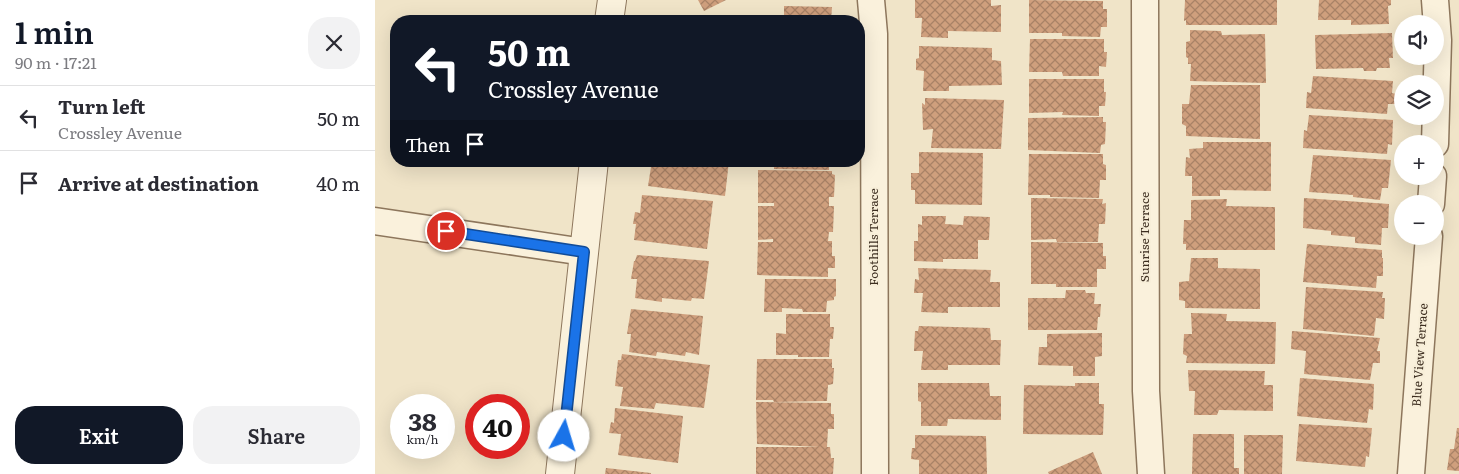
<!DOCTYPE html>
<html lang="en">
<head>
<meta charset="utf-8">
<style>
	:root { --surface:#fff; --page:#f2f2f3; --text:#2b2b33; --muted:#7c7c81; --line:#e1e1e2; --accent:#111827 }
	body { margin:0; font-family:Literata,serif; background:var(--page); color:var(--text); height:100vh; display:flex; flex-direction:column; font-size:19px; white-space:nowrap }
	* { box-sizing:border-box; margin:0 }
	p { font-size:16px; color:var(--muted) }
	.icon { flex:none; width:28px; height:28px; fill:none; stroke:currentColor; stroke-width:2; stroke-linecap:round; stroke-linejoin:round }
	.map { position:relative; flex:1; overflow:hidden }
	.details { display:flex; flex-direction:column; background:var(--surface); width:375px }
	.details>* { flex:none }
	.top-card { position:absolute; left:15px; top:15px; width:475px; height:152px; border-radius:20px; box-shadow:0 5px 20px #0002; background:#111827; color:#fff; overflow:hidden }
	.fabs { position:absolute; left:1019px; top:15px; display:grid; gap:10px }
	.fabs a { display:grid; place-items:center; width:50px; height:50px; border-radius:50%; background:var(--surface); box-shadow:0 5px 20px #0002; font-size:25px }
	.speed { position:absolute; left:15px; top:394px; display:flex; gap:10px; font-size:25px; font-weight:700; text-align:center }
	.speed>* { display:grid; place-content:center; width:65px; height:65px; border-radius:50%; background:var(--surface); box-shadow:0 5px 20px #0002; line-height:1 }
	.speed small { font-size:12px; font-weight:400 }
	.speed .limit { border:8px solid #d22; background:#fff; color:#111 }
	.pin { position:absolute; display:grid; place-items:center; width:42px; height:42px; color:#fff; margin:-21px; border:2px solid #fff; border-radius:50%; box-shadow:0 1px 5px #0007 }
	.me { position:absolute; width:55px; margin:-28px; rotate:6deg; stroke-linejoin:round; filter:drop-shadow(0 0 4px #0008) }
	.turn { display:flex; align-items:center; gap:18px; height:105px; padding:0 15px; font-size:22px }
	.turn .icon { width:65px; height:65px; stroke-width:2.5 }
	.turn b { display:block; font-size:35px; line-height:42px }
	.then { display:flex; align-items:center; height:48px; padding:0 15px; background:#0003; gap:10px; font-size:19px }
	.round { display:grid; place-items:center; flex:none; width:52px; height:52px; border-radius:20px; background:var(--page) }
	.overview { display:flex; align-items:center; justify-content:space-between; height:85px; padding:0 15px }
	h1 { font-size:30px; font-weight:600; line-height:38px; color:var(--accent) }
	.primary-button { display:flex; gap:10px; margin-top:auto; padding:10px 15px }
	.primary-button a { flex:1; height:58px; border-radius:20px; background:var(--accent); color:#fff; font-size:20px; font-weight:600; line-height:58px; text-align:center }
	.primary-button a+a { background:var(--page); color:var(--text) }
	ul { padding:0; list-style:none }
	li { display:flex; align-items:center; gap:15px; height:65px; padding:0 15px; border-top:1px solid var(--line) }
	li div { flex:1 }
	li b { display:block; font-size:19px }
	li em { font-style:normal }
	main { display:flex; flex:1; min-height:0 }
	.map>svg:first-child { display:block }
	.building { fill:url(#building-cross-hatch) }
	.lines { fill:none; stroke-linecap:round; stroke-linejoin:round }
	.minor-casing { stroke:#8d765c; stroke-width:29 }
	.tertiary-casing { stroke:#8d765c; stroke-width:30 }
	.minor { stroke:#faf1dc; stroke-width:26 }
	.tertiary { stroke:#faf1dc; stroke-width:28 }
	.route-casing { stroke:#114b97; stroke-width:12 }
	.route { stroke:#1a73e8; stroke-width:9 }
	.labels { text-anchor:middle; stroke-width:4; stroke-linejoin:round; paint-order:stroke }
	.street-label { font-size:12px; fill:#3d2e20; stroke:#f7eed8 }
</style>
</head>
<body>
<main>
<section class="details">
<div class="overview"><div><h1>1 min</h1><p>90 m · 17:21</p></div><a class="round"><svg class="icon" aria-label="close" viewBox="0 0 24 24"><path d="M6 6l12 12M18 6L6 18"/></svg></a></div>
<ul>
<li><svg class="icon" aria-label="left" viewBox="0 0 24 24"><path d="M17 20v-9H6M10 6l-5 5 5 5"/></svg><div><b>Turn left</b><p>Crossley Avenue</p></div><em>50 m</em></li>
<li><svg class="icon" aria-label="arrive" viewBox="0 0 24 24"><path d="M6 21V4h12l-3 4 3 4H6"/></svg><div><b>Arrive at destination</b></div><em>40 m</em></li>
</ul>
<div class="primary-button"><a>Exit</a><a>Share</a></div>
</section>
<div class="map">
<svg width="1084" height="474" viewBox="0 0 1084 474">
	<defs>
		<pattern id="building-cross-hatch" width="8" height="8" patternUnits="userSpaceOnUse" patternTransform="scale(1.25)"><rect width="8" height="8" fill="#cf9f7d"/><path d="M0 0l8 8M0 8l8-8" fill="none" stroke="#a98266"/></pattern>
	</defs>
	<rect width="100%" height="100%" fill="#f0e4c8"/>
	<g class="building">
		<path d="M323 0H351L329 11Z"/>
		<path d="M540 0H616V6L626 5V32L573 31V38L546 37 547 18H540Z"/>
		<path d="M654 0 728 1V9H732V27H726L725 37 687 36V33H654Z"/>
		<path d="M810 0H902V25H811V20L809 21Z"/>
		<path d="M944 0H1016V5L1013 6 1014 24 976 25V20H943Z"/>
		<path d="M409 6 457 7 456 21H385V16L409 17Z"/>
		<path d="M815 30 846 31 847 35 890 34 891 83 815 81 816 64H813V58L811 57V42L815 41Z"/>
		<path d="M1017 33 1018 58H1014L1015 68H1002L1001 71H989L988 68 941 69 940 35Z"/>
		<path d="M655 39H729V52H732L731 67 724 66V76H688L687 72H654Z"/>
		<path d="M544 46 617 48V60L626 61 627 85 574 86V91H548L549 71 541 70V59L544 58Z"/>
		<path d="M938 76 1018 81 1017 93 1021 94 1020 104H1013L1012 114 931 108 932 92 936 93Z"/>
		<path d="M654 79H729V92H731L730 106H724V116L687 115 688 112 654 113Z"/>
		<path d="M816 85H885V139L811 136V126L807 124V104H814Z"/>
		<path d="M550 98 629 100 626 149 556 148 558 129 548 130 547 103 550 105Z"/>
		<path d="M934 115 1018 120 1017 145 1013 144 1012 154 928 148 929 130 932 131Z"/>
		<path d="M728 117V122H731L730 144 726 145 725 153 653 150V118Z"/>
		<path d="M828 142H896V191L845 190V196H817V176H810L811 157 815 158 814 149 828 148Z"/>
		<path d="M544 152 608 153 607 205 540 204V190H536V173H544Z"/>
		<path d="M654 154H728V164L731 165V180H725L724 198 675 197V195H653Z"/>
		<path d="M938 155 1016 160 1013 188H1007L1005 200 978 197V195L934 192Z"/>
		<path d="M269 161H354L350 196 273 186 276 167H268Z"/>
		<path d="M383 161H454V170L399 169V167H383Z"/>
		<path d="M383 170 457 171V174L460 175 459 197H454V206H459L458 232H454L453 241H457V256H460V268H453V277L382 275 383 242H398V239L383 240V206H399V203H383Z"/>
		<path d="M267 195 338 201 332 249 259 240 261 224H258L260 212 265 213Z"/>
		<path d="M656 198 728 199 727 204 731 203 730 224H724L723 242H682L681 239 656 240Z"/>
		<path d="M929 198 1014 204 1013 228H1007L1006 245 980 243V237L956 235V231L928 228Z"/>
		<path d="M852 199 851 206 900 207V250H811V244H808L809 220H816V200Z"/>
		<path d="M547 216H571L570 224 588 225 589 216 615 217 614 240H603V259H568V262L539 261V241H543V224L547 225Z"/>
		<path d="M656 242 728 243V256H731V269H722V287H681V284H656Z"/>
		<path d="M932 244 1007 250V258H1008V276H1002L1001 288 928 282Z"/>
		<path d="M262 255 334 261 329 299 317 298 316 301 287 298V302L260 298 262 279H256L259 261H260Z"/>
		<path d="M816 258H843V268L885 269V309L810 308V301L804 300V282L814 281Z"/>
		<path d="M543 268 616 270 615 282H625V307H573V313L546 312 548 293H539L540 279 544 280Z"/>
		<path d="M390 279H461V296L459 297V300L452 301 451 312H428L427 309 407 308V312H389Z"/>
		<path d="M931 287 1008 292 1007 298H1010L1009 319 1001 318 999 336 928 329Z"/>
		<path d="M691 290H710L711 293H720L719 304H726L725 317H723L722 330H653V298H690Z"/>
		<path d="M256 309 328 316 324 355 311 352 310 356 282 352 281 356 254 352 256 334H252Z"/>
		<path d="M816 313 852 314 851 321 901 322 900 364 811 363 812 356 808 354 809 334H817Z"/>
		<path d="M411 314H455V327H459L458 339H455L454 357H423V355H401V333L411 334Z"/>
		<path d="M544 326 615 328 616 340H626L625 365H573V370H546L548 351H539L540 331H543Z"/>
		<path d="M917 331 1005 338 1002 351H1005V363H998L995 380 929 374 931 351 916 349Z"/>
		<path d="M727 333V356L720 357V376H698V366L663 365 664 347H672V334Z"/>
		<path d="M247 354 335 365 329 408 281 403 279 409 245 406 248 387 240 386 243 360H246Z"/>
		<path d="M382 359H457V368H459L458 384 453 385 452 401 399 402 398 400H381Z"/>
		<path d="M813 370 890 371 889 385H898V411L844 410 842 415H819L820 391H814Z"/>
		<path d="M925 378 999 384 998 410 994 409 992 423 922 416Z"/>
		<path d="M543 383H614L615 396H626V420L573 419 572 426H546V402L543 401Z"/>
		<path d="M700 383H724V404H729L728 435 648 434 649 385 700 386Z"/>
		<path d="M381 402 456 403V414H459V429H453L452 447H455L456 458H459L458 474H381V447H445L382 444Z"/>
		<path d="M240 408 308 416 303 463 243 455 246 434 234 433 236 422 239 423Z"/>
		<path d="M924 424 997 428 994 457 991 456 990 467 921 461Z"/>
		<path d="M1082 428H1084V471L1072 470 1075 449H1079Z"/>
		<path d="M818 434H859V468H864V474H817Z"/>
		<path d="M540 435 611 436 612 474H544V460L536 459 537 448H540Z"/>
		<path d="M869 435H908L907 474H869Z"/>
		<path d="M718 452 727 474H674L673 472Z"/>
		<path d="M231 468 276 473V474H230Z"/>
	</g>
	<g class="lines">
		<defs>
			<g id="minor">
				<path d="M496 0 499 34 500 474"/>
				<path d="M770 0 771 391 776 474"/>
				<path d="M1060 144 1063 40 1060 0"/>
				<path d="M1056 204 1058 176"/>
				<path d="M0 221 209 252"/>
				<path d="M1036 474 1054 236"/>
			</g>
			<g id="tertiary">
				<path d="M234 21 237 0"/>
				<path d="M185 474 219 161"/>
			</g>
		</defs>
		<use href="#minor" class="minor-casing"/>
		<use href="#tertiary" class="tertiary-casing"/>
		<use href="#minor" class="minor"/>
		<use href="#tertiary" class="tertiary"/>
	</g>
	<g class="lines">
		<defs>
			<path id="route" d="M71 231 209 252 189 436"/>
		</defs>
		<use href="#route" class="route-casing"/>
		<use href="#route" class="route"/>
	</g>
	<g class="labels">
		<g class="street-label">
			<text transform="translate(499 237) rotate(-90)" y="4">Foothills Terrace</text>
			<text transform="translate(770 237) rotate(-90)" y="4">Sunrise Terrace</text>
			<text transform="translate(1045 355) rotate(-86)" y="4">Blue View Terrace</text>
		</g>
	</g>
</svg>
<div class="fabs">
<a><svg class="icon" aria-label="sound" viewBox="0 0 24 24"><path d="M4 9h4l5-4v14l-5-4H4zM17 9q2 3 0 6"/></svg></a>
<a><svg class="icon" aria-label="layers" viewBox="0 0 24 24"><path d="M12 4l9 5-9 5-9-5zM3 14l9 5 9-5"/></svg></a>
<a>+</a>
<a>−</a>
</div>
<div class="speed"><div>38<small>km/h</small></div><div class="limit">40</div></div>
<div class="pin" style="left:71px;top:231px;background:#d93025"><svg class="icon" aria-label="arrive" viewBox="0 0 24 24"><path d="M6 21V4h12l-3 4 3 4H6"/></svg></div>
<svg class="me" style="left:189px;top:436px" viewBox="-20 -20 40 40"><circle r="19" fill="#fff"/><path d="M0-13L10 11 0 6-10 11z" fill="#1a73e8"/></svg>
<div class="top-card">
<div class="turn"><svg class="icon" aria-label="left" viewBox="0 0 24 24"><path d="M17 20v-9H6M10 6l-5 5 5 5"/></svg><div><b>50 m</b>Crossley Avenue</div></div>
<div class="then">Then<svg class="icon" aria-label="arrive" viewBox="0 0 24 24"><path d="M6 21V4h12l-3 4 3 4H6"/></svg></div>
</div>
</div>
</main>
</body>
</html>
